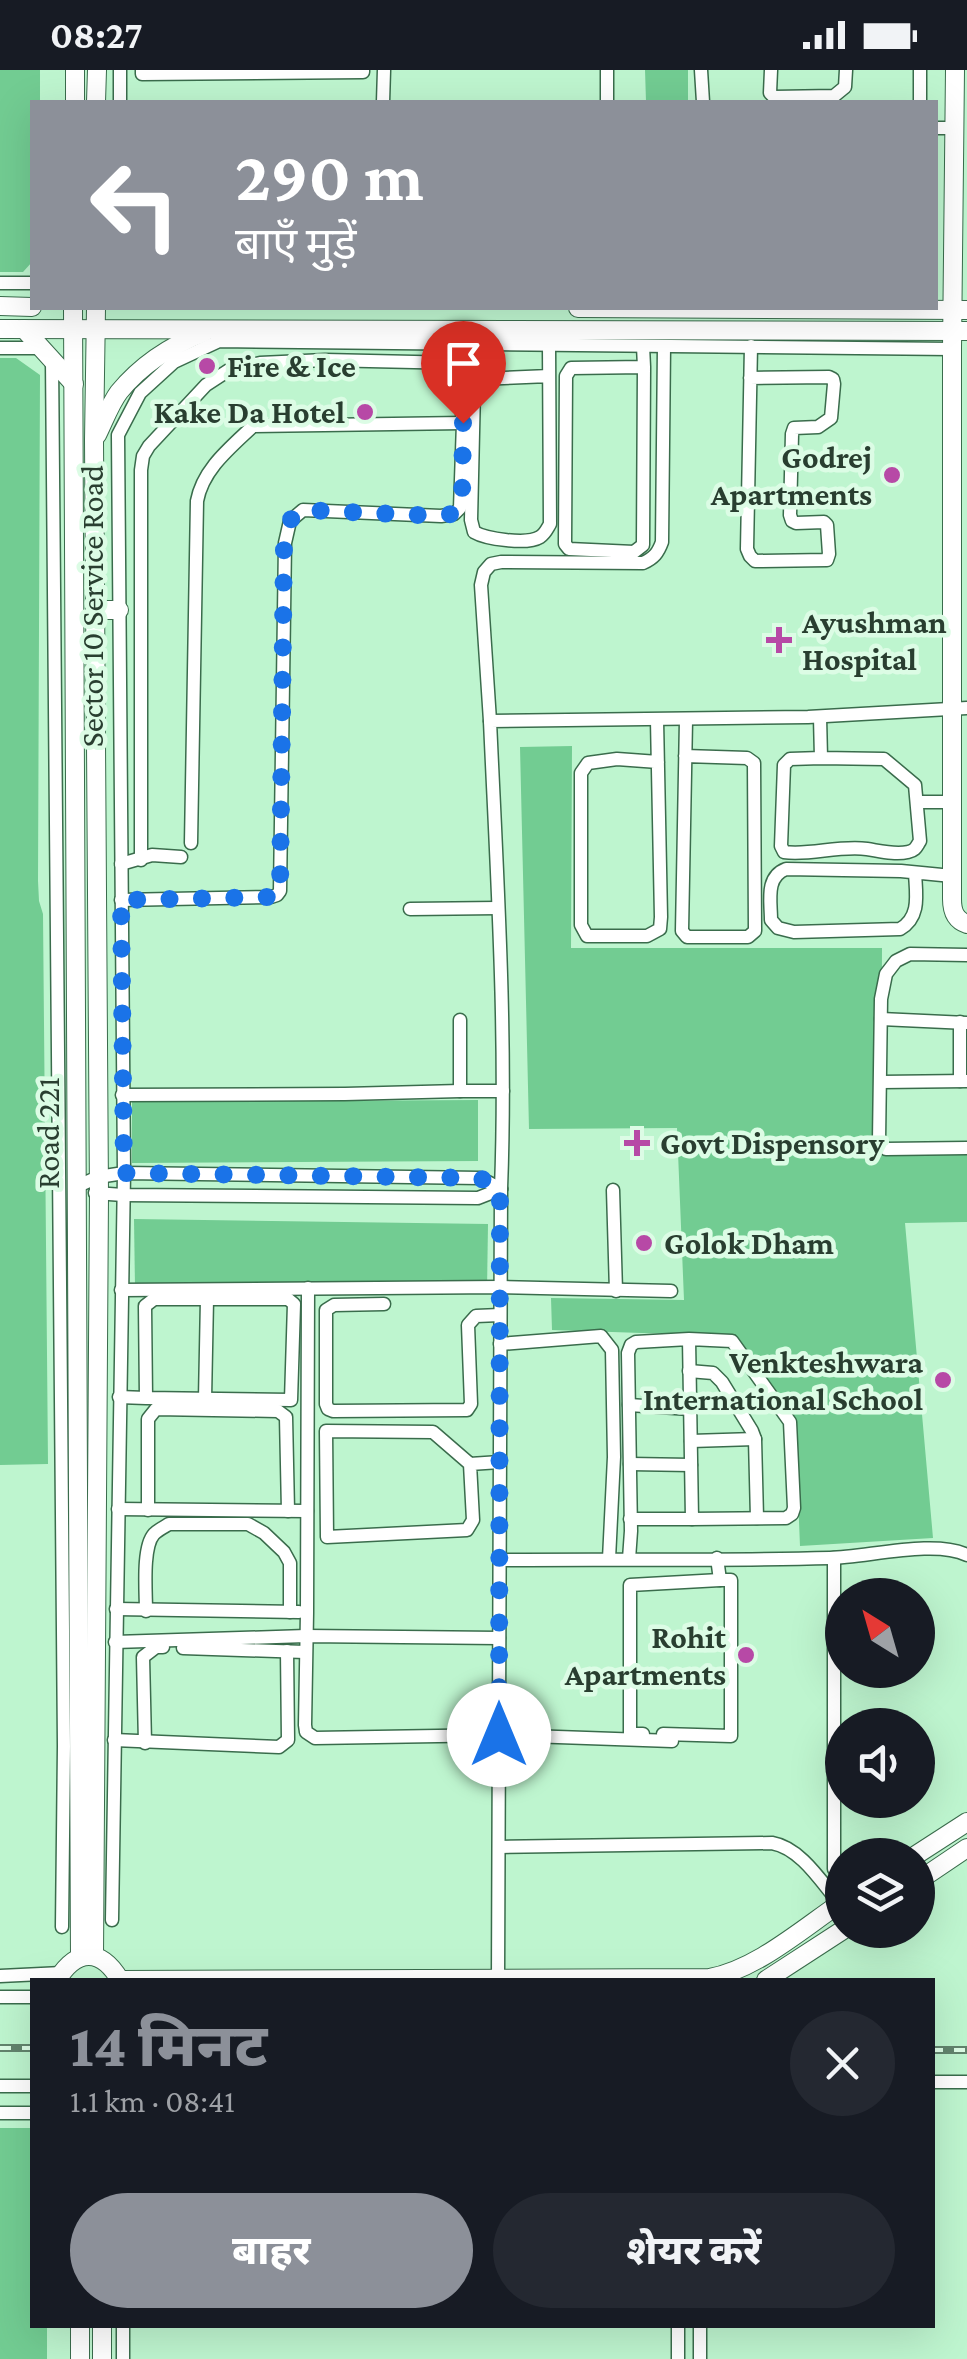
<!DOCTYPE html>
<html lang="hi">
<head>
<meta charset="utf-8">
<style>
	:root { --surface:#171b24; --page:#242831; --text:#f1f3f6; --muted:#9ea1a6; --accent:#8c9099 }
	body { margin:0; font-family:"Crimson Pro","Noto Sans Devanagari",serif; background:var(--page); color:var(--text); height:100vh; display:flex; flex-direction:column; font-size:38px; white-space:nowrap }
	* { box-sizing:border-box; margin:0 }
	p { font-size:32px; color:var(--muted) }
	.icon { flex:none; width:55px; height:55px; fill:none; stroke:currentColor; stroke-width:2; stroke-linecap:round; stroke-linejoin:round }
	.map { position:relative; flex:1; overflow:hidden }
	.drawer { position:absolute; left:30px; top:1908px; width:905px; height:350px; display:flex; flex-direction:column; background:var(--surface); border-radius:0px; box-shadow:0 10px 40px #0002 }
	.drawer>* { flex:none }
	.top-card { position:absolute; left:30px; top:30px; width:908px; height:210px; border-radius:0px; box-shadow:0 10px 40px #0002; background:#8c9099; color:#fff; overflow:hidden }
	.needle { width:65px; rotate:323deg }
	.fabs { position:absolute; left:825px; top:1508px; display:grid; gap:20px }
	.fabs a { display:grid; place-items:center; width:110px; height:110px; border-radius:50%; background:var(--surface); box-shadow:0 10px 40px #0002; font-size:50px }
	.pin { position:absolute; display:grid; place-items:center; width:85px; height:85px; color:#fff; margin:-102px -42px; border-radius:50% 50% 50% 0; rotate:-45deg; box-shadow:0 0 10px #0007 }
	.pin .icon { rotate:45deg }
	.me { position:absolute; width:110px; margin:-55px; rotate:0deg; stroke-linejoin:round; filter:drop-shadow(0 0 8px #0008) }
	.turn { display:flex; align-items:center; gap:35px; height:210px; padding:0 40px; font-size:45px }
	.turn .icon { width:130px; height:130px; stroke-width:2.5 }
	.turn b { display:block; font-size:70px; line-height:85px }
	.round { display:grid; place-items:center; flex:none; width:105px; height:105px; border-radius:52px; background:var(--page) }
	.headline { display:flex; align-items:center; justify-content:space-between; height:170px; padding:0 40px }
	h1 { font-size:60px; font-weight:800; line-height:75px; color:var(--accent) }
	.action { display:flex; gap:20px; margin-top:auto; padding:20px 40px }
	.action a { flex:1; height:115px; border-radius:60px; background:var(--accent); color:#fff; font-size:40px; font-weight:800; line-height:115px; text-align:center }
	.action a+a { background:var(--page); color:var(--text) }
	.status { display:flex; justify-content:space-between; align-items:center; height:70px; padding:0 50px; background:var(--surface); direction:ltr }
	.status svg { height:28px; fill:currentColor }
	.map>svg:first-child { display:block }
	.green { fill:#72cc92 }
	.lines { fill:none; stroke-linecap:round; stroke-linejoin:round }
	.street-casing { stroke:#3a6c4c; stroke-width:15 }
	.secondary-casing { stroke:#3a6c4c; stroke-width:20 }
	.street { stroke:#fff; stroke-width:12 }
	.secondary { stroke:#fff; stroke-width:18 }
	.rail-casing { stroke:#62846d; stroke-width:8 }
	.rail { stroke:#dcfce5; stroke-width:4; stroke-dasharray:11; stroke-linecap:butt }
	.route { stroke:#1a73e8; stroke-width:18; stroke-dasharray:0 32.4 }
	.poi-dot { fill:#b749a6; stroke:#dcfce5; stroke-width:4 }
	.labels { text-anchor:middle; stroke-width:9; stroke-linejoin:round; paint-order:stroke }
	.poi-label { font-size:32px; font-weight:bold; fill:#293e30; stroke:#dcfce5; text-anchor:start }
	.street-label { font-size:32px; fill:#293e30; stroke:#dcfce5 }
</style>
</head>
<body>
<div class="status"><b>08:27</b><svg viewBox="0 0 49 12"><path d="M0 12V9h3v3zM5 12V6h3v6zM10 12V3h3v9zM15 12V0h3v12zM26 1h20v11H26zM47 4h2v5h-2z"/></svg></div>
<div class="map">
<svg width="967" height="2289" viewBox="0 0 967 2289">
	<rect width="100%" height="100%" fill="#bef5cf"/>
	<g class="green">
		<path d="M0 0H40V32H32V192L23 202H0Z"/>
		<path d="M645 0H688V32H646Z"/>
		<path d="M0 288H16L40 305 38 811 39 831 43 844 48 1394 0 1395Z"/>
		<path d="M572 676 571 878H882L881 1080H967V1152L905 1153 933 1468 800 1476 795 1353 732 1266 552 1260 551 1228 684 1230 677 1058 529 1059 520 677Z"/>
		<path d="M478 1030V1091L132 1093V1032Z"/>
		<path d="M134 1149 488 1154 487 1220 135 1217Z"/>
		<path d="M0 2058H32V2255H47V2289H0Z"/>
	</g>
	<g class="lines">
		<defs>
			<g id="street">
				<path d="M120 0V32"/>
				<path d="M142 0V4L363 2V0"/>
				<path d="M607 0V32"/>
				<path d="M701 0 703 32"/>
				<path d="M771 0 770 23 774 27 834 26 845 17 846 0"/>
				<path d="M920 0V32"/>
				<path d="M383 32 384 0"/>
				<path d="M935 58H955"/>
				<path d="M0 213H32"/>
				<path d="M549 274 550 454C547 459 545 464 540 467 527 475 486 469 474 462L471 450 474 319 478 309 549 306"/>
				<path d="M643 276 644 297 571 298 566 306 565 474 569 479 634 482 643 475 644 297"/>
				<path d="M0 278H43"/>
				<path d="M52 290 64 1676 62 1857"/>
				<path d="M750 308 829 307 833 309 834 314 831 348 818 357 794 358 792 364 790 445 792 451 796 453 824 452 827 455 829 484 827 490 755 491 750 486 747 479 751 276"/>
				<path d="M820 647 821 688 790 689 784 695 781 776 784 782C809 786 839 775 867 779 880 781 895 785 908 782 916 780 916 777 920 771L915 715 884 689 821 688"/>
				<path d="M657 650 661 847 660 859 647 866H587L581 855V703L588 693 617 689 658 692"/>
				<path d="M490 651 481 515 484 502 491 494 501 492 643 493C654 488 658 483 662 472L664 276"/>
				<path d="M685 686 747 688 754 693 755 861 748 867H687L682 861 686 650"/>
				<path d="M918 732H952"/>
				<path d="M191 773 197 431C203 399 230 378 253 356L463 353"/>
				<path d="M141 790V400L143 386 149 376 206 315 229 300 260 293 325 290 459 293"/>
				<path d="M121 794 152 785 181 787"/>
				<path d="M915 803C916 824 921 847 900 859L794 862 778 858 771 850C771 831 765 807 786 799L901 801 952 806"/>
				<path d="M121 830 271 827 277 825 280 821 285 473 290 451 303 440 441 446 454 444 460 438 463 353 458 304 463 273"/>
				<path d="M410 839 498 838"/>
				<path d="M967 885 910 884 896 891 886 904 881 929 879 1071 886 1079 967 1078"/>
				<path d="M881 949 967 953"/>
				<path d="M460 950V1021H503"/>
				<path d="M960 952V1011"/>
				<path d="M881 1012 967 1011"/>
				<path d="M122 1025 345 1024 460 1021"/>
				<path d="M78 1116 98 1107 124 1103 480 1108 501 1119"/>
				<path d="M613 1120 616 1221"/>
				<path d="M95 1123 123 1125 478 1128 501 1119"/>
				<path d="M308 1218 307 1543 305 1655 306 1662 315 1668 499 1665 672 1671"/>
				<path d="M121 1220 500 1217 671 1221"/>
				<path d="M384 1234 334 1235 326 1240V1334L328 1339 333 1341 467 1340 471 1334 468 1255 476 1246 500 1245"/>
				<path d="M500 1274 601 1266 612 1280 614 1387 609 1489"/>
				<path d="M689 1301 713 1303 722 1312 752 1361 755 1369 757 1448"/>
				<path d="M119 1327 146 1328 291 1330 294 1234 288 1229H154L145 1236 146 1328"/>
				<path d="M205 1329 207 1229"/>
				<path d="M629 1335 690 1339"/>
				<path d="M691 1371 755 1369"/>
				<path d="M470 1394 473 1450 467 1460 327 1467 326 1361 433 1362 470 1394 500 1392"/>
				<path d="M630 1394 691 1395"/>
				<path d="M118 1439 307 1441"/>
				<path d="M148 1440V1349L156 1339 278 1341 286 1347 288 1441"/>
				<path d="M630 1449H692"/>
				<path d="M834 1488V1799"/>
				<path d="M629 1489 631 1461 628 1283 631 1275 636 1272 689 1269 692 1449 786 1448 792 1444 794 1438 790 1352 732 1271 689 1269"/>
				<path d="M500 1490C610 1489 720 1491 830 1488 868 1487 935 1469 967 1485"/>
				<path d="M116 1539 299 1542"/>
				<path d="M146 1541C146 1522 142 1477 154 1464 158 1460 164 1457 169 1454H248L264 1463 284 1482 290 1493V1542"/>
				<path d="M115 1572 306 1566 499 1568"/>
				<path d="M183 1578 305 1582"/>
				<path d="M643 1664H630V1515L720 1510"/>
				<path d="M663 1664 731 1666V1510H720L717 1488"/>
				<path d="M114 1670 279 1677 288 1670 287 1581"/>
				<path d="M145 1673 143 1587 156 1577H163"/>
				<path d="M499 1777 772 1773C801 1778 822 1813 840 1834"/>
				<path d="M112 1850 124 1103 118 365 140 323 174 292 219 271 952 279"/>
				<path d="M0 1906 62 1903"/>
				<path d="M498 1910 501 1119C507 963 497 807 490 651L808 647 967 638"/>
				<path d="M0 1927H32"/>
				<path d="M932 2012H967"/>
				<path d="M0 2016H32"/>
				<path d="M0 2043H32"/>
				<path d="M123 2255V2289"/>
				<path d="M678 2255V2289"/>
				<path d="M700 2255V2289"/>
			</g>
			<g id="secondary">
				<path d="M955 0 952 279V829C952 841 955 850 967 854"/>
				<path d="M75 32V0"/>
				<path d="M96 32 97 0"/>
				<path d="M0 236 32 237"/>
				<path d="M73 238 80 1887"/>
				<path d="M578 238 967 240"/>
				<path d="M0 259 967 261"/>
				<path d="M24 259 74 314"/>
				<path d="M97 365C104 351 110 334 119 322 142 294 172 275 205 262"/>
				<path d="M96 540H119"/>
				<path d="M916 1785 967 1752"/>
				<path d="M918 1811 967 1778"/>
				<path d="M94 1886 99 1124 94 370 96 238"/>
				<path d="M57 1910C77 1878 101 1878 120 1910"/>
				<path d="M120 1910 709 1908C756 1900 803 1858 842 1832"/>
				<path d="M766 1910 843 1860"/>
				<path d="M80 2255V2289"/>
				<path d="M102 2289V2255"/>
			</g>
		</defs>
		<use href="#street" class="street-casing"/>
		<use href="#secondary" class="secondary-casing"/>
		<use href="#street" class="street"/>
		<use href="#secondary" class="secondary"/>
		<defs>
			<g id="rail">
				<path d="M0 1978H32"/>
				<path d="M932 1980H967"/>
			</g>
		</defs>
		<use href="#rail" class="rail-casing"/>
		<use href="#rail" class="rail"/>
	</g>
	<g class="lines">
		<path class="route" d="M463 353 462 432C459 444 451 444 441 446L304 440 290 450 284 473 280 822 271 827 121 830 124 1103 480 1108 500 1119 499 1665"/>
	</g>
	<g class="poi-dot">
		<circle cx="207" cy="296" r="10"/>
		<circle cx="365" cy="342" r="10"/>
		<circle cx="892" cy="405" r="10"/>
		<path d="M774 555h10v10h10v10h-10v10h-10v-10h-10v-10h10z"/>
		<path d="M632 1058h10v10h10v10h-10v10h-10v-10h-10v-10h10z"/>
		<circle cx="644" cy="1173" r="10"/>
		<circle cx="943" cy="1310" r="10"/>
		<circle cx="746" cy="1585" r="10"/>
	</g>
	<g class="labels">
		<g class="poi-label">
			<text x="227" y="307">Fire &amp; Ice</text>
			<text x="345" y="353" text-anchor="end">Kake Da Hotel</text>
			<text x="872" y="398" text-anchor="end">Godrej<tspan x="872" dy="37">Apartments</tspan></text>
			<text x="802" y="563">Ayushman<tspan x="802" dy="37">Hospital</tspan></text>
			<text x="660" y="1084">Govt Dispensory</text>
			<text x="664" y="1184">Golok Dham</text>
			<text x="923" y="1303" text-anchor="end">Venkteshwara<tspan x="923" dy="37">International School</tspan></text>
			<text x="726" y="1578" text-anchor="end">Rohit<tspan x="726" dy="37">Apartments</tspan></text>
		</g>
		<g class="street-label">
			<text transform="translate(92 536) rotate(-90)" y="11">Sector 10 Service Road</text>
			<text transform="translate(48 1063) rotate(-90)" y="11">Road 221</text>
		</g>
	</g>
</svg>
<div class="fabs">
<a><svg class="needle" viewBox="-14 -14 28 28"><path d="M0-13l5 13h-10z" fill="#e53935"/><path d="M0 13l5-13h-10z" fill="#9ea1a6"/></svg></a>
<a><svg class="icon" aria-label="sound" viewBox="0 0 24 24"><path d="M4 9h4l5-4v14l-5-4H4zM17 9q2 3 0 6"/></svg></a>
<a><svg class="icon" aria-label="layers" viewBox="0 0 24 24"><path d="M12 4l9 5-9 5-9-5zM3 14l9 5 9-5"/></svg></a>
</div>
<div class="pin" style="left:463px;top:353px;background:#d93025"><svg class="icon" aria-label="arrive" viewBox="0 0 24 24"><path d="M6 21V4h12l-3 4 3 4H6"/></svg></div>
<svg class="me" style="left:499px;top:1665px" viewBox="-20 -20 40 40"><circle r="19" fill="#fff"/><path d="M0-13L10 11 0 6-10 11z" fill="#1a73e8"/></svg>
<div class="top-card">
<div class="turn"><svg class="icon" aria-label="left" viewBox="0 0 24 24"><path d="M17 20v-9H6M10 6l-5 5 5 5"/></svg><div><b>290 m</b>बाएँ मुड़ें</div></div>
</div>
<section class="drawer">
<div class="headline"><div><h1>14 मिनट</h1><p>1.1 km · 08:41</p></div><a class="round"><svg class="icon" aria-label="close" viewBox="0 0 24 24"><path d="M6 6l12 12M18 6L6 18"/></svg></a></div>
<div class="action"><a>बाहर</a><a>शेयर करें</a></div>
</section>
</div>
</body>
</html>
